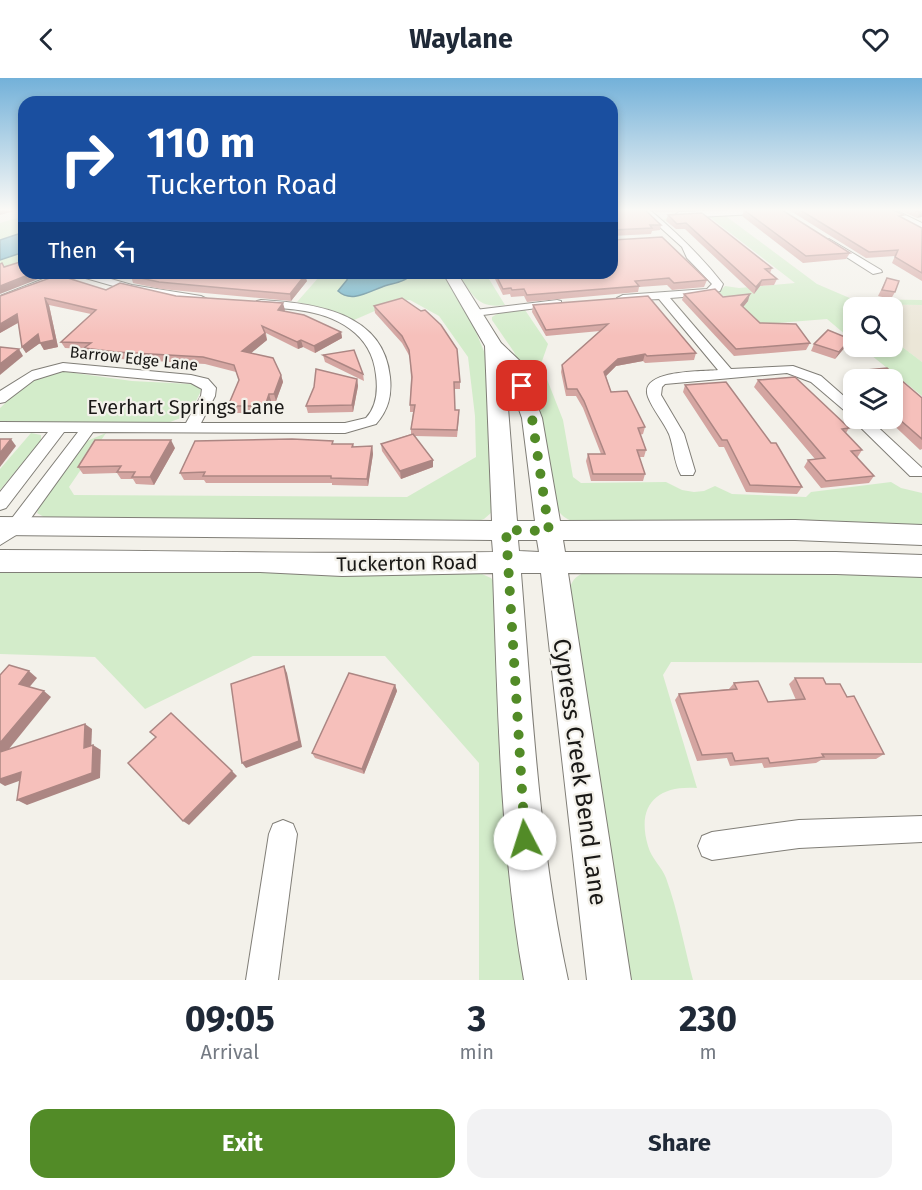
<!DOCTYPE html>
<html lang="en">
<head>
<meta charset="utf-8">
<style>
	:root { --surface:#fff; --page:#f2f2f3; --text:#1f2937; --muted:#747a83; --accent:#528b27 }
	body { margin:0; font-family:"Fira Sans",sans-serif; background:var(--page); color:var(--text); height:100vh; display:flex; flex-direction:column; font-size:22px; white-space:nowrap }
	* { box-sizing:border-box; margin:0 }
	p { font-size:20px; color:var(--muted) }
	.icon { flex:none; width:33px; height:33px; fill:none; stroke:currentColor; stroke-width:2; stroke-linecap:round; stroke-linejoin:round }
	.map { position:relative; height:902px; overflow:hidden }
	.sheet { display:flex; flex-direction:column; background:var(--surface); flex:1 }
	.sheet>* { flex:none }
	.banner { position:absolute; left:18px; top:18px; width:600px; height:183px; border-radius:18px; box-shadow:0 3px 9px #0003; background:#1a4fa0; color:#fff; overflow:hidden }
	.fabs { position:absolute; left:843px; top:219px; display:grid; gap:12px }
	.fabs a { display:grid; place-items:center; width:60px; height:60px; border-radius:12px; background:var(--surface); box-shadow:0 3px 9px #0003; font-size:30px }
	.pin { position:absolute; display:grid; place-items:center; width:51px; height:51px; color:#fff; margin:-26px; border-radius:12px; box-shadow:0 3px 9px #0006 }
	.me { position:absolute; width:66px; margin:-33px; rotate:355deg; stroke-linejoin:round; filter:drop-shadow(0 0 4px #0008) }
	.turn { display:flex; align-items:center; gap:21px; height:126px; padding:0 30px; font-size:27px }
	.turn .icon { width:78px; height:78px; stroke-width:2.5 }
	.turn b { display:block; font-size:42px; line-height:51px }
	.then { display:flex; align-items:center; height:57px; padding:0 30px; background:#0003; gap:12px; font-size:22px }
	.eta { display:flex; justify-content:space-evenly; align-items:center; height:102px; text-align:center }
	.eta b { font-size:36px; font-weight:700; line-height:42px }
	.button { display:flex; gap:12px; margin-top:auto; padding:12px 30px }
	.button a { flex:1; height:69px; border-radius:18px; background:var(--accent); color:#fff; font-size:24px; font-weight:700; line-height:69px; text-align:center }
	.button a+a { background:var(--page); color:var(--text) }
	header { display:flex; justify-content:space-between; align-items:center; height:78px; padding:0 30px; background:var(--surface); font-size:27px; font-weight:700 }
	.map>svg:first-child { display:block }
	.built { fill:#ebe6d7 }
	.green { fill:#d3ecca }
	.water { fill:#65adc3; stroke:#4e808f; stroke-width:1.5 }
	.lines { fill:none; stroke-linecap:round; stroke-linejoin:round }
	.street-casing { stroke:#807e77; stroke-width:2 }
	.secondary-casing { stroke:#807e77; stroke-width:2 }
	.street { fill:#fff; fill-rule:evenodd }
	.secondary { fill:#fff; fill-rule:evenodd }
	.wall { fill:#d4a5a1 }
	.shaded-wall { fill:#ac8683 }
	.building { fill:#f6c0bb; stroke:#ac8683; stroke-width:1.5 }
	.route { stroke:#528b27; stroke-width:10; stroke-dasharray:0 18 }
	.labels { text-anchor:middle; stroke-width:4.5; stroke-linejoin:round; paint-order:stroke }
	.far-street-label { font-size:16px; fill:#191816; stroke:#f3f1ea }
	.street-label { font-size:20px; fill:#191816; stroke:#f3f1ea }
	.near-street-label { font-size:24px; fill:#191816; stroke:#f3f1ea }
</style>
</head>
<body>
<header><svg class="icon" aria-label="back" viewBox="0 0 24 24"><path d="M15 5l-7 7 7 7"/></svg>Waylane<svg class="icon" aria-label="heart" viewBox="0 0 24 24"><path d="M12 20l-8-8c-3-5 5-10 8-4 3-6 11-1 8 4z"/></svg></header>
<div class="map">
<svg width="922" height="902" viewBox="0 0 922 902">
	<rect width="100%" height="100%" fill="#f3f1ea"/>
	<path class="built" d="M844 226 922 227V284L893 262 892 230H854L853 233Z"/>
	<g class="green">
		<path d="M770 134 779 136 727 139 817 206 852 221 922 222V227L845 226 853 233V263L827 241 754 247 719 214 725 208 739 210 795 205 711 140 662 143 666 140Z"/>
		<path d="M24 138V183L0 191V145Z"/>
		<path d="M305 195H443L471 242 488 283 492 434 484 441 475 444 49 442 37 435 40 427 87 363 106 355 69 409 74 417 407 419 476 379 475 338 468 279 439 238 410 222H400L354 242 328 231 297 224 319 199 315 196Z"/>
		<path d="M457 195H490L491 199 489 201 505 227C476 231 473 216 457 195Z"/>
		<path d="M525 232 548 266 541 286 563 342 573 399 581 405 666 404 682 412 694 414 704 413 715 408 732 416 806 419 811 414 891 404 901 410 922 415V451L579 445C567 442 562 439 555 428L533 317 514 274 492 242V239L499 235Z"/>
		<path d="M893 262 922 284V318L861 269 892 268Z"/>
		<path d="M60 293 132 303 191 306 200 309 201 313 189 337 170 344H0V330L30 302Z"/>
		<path d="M31 355 41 357V363L0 412V391Z"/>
		<path d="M0 491 475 493 491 500 496 507 528 902H479V685L385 578H253L145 631 95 579 0 576Z"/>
		<path d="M590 493 922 497V585L671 584 663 597 697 710C657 707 636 727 648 768 651 780 662 789 666 800 678 833 684 868 693 902H628L569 514C572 500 577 497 590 493Z"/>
	</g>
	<g class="water">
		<path d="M24 154V174L0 182V162Z"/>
		<path d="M348 195H411V196C405 205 392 205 382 209 368 214 351 225 338 213L347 202Z"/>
	</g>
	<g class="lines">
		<defs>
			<g id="street">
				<path d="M641 132H650C677 155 701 178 723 206L720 213 709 217 670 220 731 291 793 288 821 298 854 327V340H868L922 390V398H910L854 343 852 339 811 304 787 295 665 306 662 309 661 317 684 356 695 393 693 397H681C674 385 674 369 669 356 663 343 653 332 648 319 638 291 702 294 718 292L659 221 623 223 617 220 623 217 707 211 712 206 687 180 682 169Z"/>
				<path d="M730 132H777L773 135 679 140 675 137 679 134Z"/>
				<path d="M885 132H895L922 145V152Z"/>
				<path d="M829 161 881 192 882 194 873 196 826 166 824 164Z"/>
				<path d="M67 195H90L132 207 201 218 207 221 201 224 131 213 82 199 57 203 0 225V218L51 198Z"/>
				<path d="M261 222C314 225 384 234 390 299 392 318 388 332 376 346L345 355 93 354 21 454 0 467V451L9 444 78 354H64L6 430 0 432V414L48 354H0V344L186 345 201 318 202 311 191 305 63 293 34 302 5 324 0 325V313L32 293 63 285 191 297 208 301 216 310 215 318 201 345H345L366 340C377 328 378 312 376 297 372 255 336 237 298 232 285 230 270 230 257 227V223Z"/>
				<path d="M557 222 561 223V227L475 238 469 235 475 232Z"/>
				<path d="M922 738V764L799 770 712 782 702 778 698 768 702 758 712 754 799 742Z"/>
				<path d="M283 742 293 746 297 756 278 902H246L269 756 273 746Z"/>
			</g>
			<path id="secondary" d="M443 195H457L501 265 520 283 542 340 560 443 795 442 922 447V467L795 462H563L565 474H836L922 477V499L836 496 568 495 631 902H587L541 495H521C532 631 539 768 568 902H524C500 768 498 631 493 495L342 498 260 494H0V472C164 472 328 477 493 474L492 462 0 457V439L492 443 485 268ZM505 292 522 340 535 443H517ZM518 462H537L539 474 519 473Z"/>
		</defs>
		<use href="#street" class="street-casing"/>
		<use href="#secondary" class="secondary-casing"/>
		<use href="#street" class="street"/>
		<use href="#secondary" class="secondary"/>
	</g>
	<g class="wall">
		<path d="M612 132 661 147 660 152 652 153 651 156 612 158Z"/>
		<path d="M653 132H691V133L656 134Z"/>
		<path d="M744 132 850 175 846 181 803 185 742 138Z"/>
		<path d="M789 132H893L902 140 922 150V203L892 185 895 178 866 180Z"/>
		<path d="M899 132H922L917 140Z"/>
		<path d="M702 135 772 190 770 195 777 201 774 207 760 208 754 216 685 151H676L666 143 668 137Z"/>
		<path d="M613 162 707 202 704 209 672 212 667 207 639 209 638 214 527 224 524 218 511 219 510 216 503 217 492 195H612Z"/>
		<path d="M125 195H274L307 203 291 223 161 211 133 205 131 198 132 197Z"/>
		<path d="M887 200 895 214 891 221 878 218Z"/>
		<path d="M106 212 176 218 285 232 284 233 341 254 342 260 315 275 303 269 298 271 266 255 267 262 251 275 281 297 283 304 276 323H271L267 335H231L228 328 239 302 236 294 205 286 120 281 88 277 85 271 65 270 61 264 91 236 49 227 58 269 44 272 40 265 26 275 22 269 18 245 0 255V218Z"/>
		<path d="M684 216 723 219 748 223 743 229 760 245 810 265 806 272 734 278 682 222Z"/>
		<path d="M648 218 696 275 694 282 645 285 643 283 616 288 606 298 611 314 645 349 643 356 640 357 646 372 644 379H639L645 396 643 403H591L586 383 588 376H601L583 330 576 318H566L561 294 562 287 600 253 546 258 532 234 533 227Z"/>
		<path d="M374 228 460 304V311H454L455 332 459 339 457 359 415 358 433 389 401 401 382 373 381 366 411 356V351L413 334H410V327L411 300 410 279 402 265 375 235Z"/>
		<path d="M850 261 846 268 835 281 811 273 814 266Z"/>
		<path d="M323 277 363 296 364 303 325 284Z"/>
		<path d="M887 290 922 320V371L920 372 886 340H892V302H854V303L851 300 855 293Z"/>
		<path d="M357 301 358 308 353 334 308 335 306 328Z"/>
		<path d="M758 302 849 350 846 355 862 372 857 380 874 398 869 405 821 410 804 389 808 382 815 381 754 309Z"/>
		<path d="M685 307 802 409 797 416 746 414 724 369H719L683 314Z"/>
		<path d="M334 366H353L354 369 372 368 373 376 368 408 332 407V405H206L204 402H184L180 395Z"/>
		<path d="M175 370 154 407 136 406 133 401H121L117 395 83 396 78 389Z"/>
		<path d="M795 600 826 606 847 619 884 676 876 681 821 682 816 685 764 690 762 685 730 688 727 680 697 683 675 622 679 616 729 611 734 605 768 624 796 622 789 606Z"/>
		<path d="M395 607 397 613 364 696 315 680 312 675Z"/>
	</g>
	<g class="shaded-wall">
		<path d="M0 132H18L0 137Z"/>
		<path d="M920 134H922V139L917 140Z"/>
		<path d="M33 195H44L46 198 0 216V208Z"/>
		<path d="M305 197 307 203 291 223 290 216Z"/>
		<path d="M762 202 760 208 754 216 756 209Z"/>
		<path d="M750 216 748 223 739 234 741 227Z"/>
		<path d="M45 220 49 227 58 269 44 272 40 265Z"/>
		<path d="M283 225 285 232 280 238 278 232Z"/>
		<path d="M17 236 21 243 0 255V246Z"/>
		<path d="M341 254 342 260 315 275 314 268Z"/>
		<path d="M265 255 267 262 245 280 242 273Z"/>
		<path d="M38 256 43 263 26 275 22 269Z"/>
		<path d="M850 261 846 268 835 281 839 274Z"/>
		<path d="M301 262 303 269 298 271 297 264Z"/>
		<path d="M19 271 23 278 0 297V286Z"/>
		<path d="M645 276 643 283 616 288 603 301 604 294 618 281Z"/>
		<path d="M281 297 283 304 276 323 274 316Z"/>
		<path d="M357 301 358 308 353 334 352 327Z"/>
		<path d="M269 316 271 323 267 335 265 328Z"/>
		<path d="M11 361 16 368 0 389V375Z"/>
		<path d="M171 362 175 370 154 407 150 399Z"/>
		<path d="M372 368 373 376 368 408 367 401Z"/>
		<path d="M433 382V389L401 401 400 393Z"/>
		<path d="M284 588 287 595 302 669 246 690 242 685Z"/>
		<path d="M29 593 37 600 27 612 19 606Z"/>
		<path d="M395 607 397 613 364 696 362 691Z"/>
		<path d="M44 613 51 619 0 682V665Z"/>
		<path d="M85 646 92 651 91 675 84 670Z"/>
		<path d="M93 667 101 672 100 700 27 727 17 722Z"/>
		<path d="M232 693 237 698 189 747 183 743Z"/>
		<path d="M21 694 30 699 5 708 0 705V701Z"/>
	</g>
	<g class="building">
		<path d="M612 132H645L661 147H650L652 150 613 152 612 153Z"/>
		<path d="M744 132H782L850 175 806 178Z"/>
		<path d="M800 132H893L904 137 899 138 922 150V195L895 179 898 172 869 174Z"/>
		<path d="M914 132H922V134H920Z"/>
		<path d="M702 135 772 190 765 191 777 201 762 202 756 209 686 145 677 146 668 137Z"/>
		<path d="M612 158 613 162 662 159 707 202 674 205 669 200 635 203 639 208 527 217 524 211 512 212 511 210 503 211 495 195H612Z"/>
		<path d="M20 184 24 185V195H33L0 208V186L2 185 4 189Z"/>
		<path d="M137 195H274L305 197 290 216 159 204 131 198Z"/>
		<path d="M58 197 106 212 120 205 176 218 283 225 278 232 304 237 341 254 314 268 301 262 297 264 262 248 265 255 242 273 273 280 281 297 274 316H269L265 328H228L239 302 234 287 203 279 116 274 84 270 91 265 61 264 96 232 45 220 54 262 40 265 38 256 22 269 17 236 0 246V218Z"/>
		<path d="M887 200 899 203 895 214 882 212Z"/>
		<path d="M715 211 723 219 750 216 741 227 760 245 796 246 810 265 736 271 684 216Z"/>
		<path d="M648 218 696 275 647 278 645 276 618 281 604 294 611 314 627 313 645 349 638 350 646 372H637L645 396H593L588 376H605L584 323 577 311H567L562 287 608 246 546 252 533 227Z"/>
		<path d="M402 220 421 233 425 232 441 247 457 271 460 304H454L455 332H459L457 352 411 351 415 327H410L412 299 409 272 402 258 374 228Z"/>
		<path d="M828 252 850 261 839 274 814 266Z"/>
		<path d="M0 269 19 271 0 286Z"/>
		<path d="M354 272 363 296 323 277Z"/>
		<path d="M887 290 922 320V361L892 335V302H865L855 293Z"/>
		<path d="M316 291 357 301 352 327 306 328 314 309Z"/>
		<path d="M795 299 849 350 842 351 862 372 851 373 874 398 826 403 808 382 825 380 758 302Z"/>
		<path d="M726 304 771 365H776L802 409 750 407 727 362H722L685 307Z"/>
		<path d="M413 356 433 382 400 393 381 366Z"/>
		<path d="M0 361H11L0 375Z"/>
		<path d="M292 361 333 363 332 366H353L352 369 372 368 367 401 331 400V398H203L205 394 180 395 195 363Z"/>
		<path d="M95 362H171L150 399H132L135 394H117L121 388 78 389Z"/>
		<path d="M9 587 29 593 19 606 44 613 0 665V597Z"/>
		<path d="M284 588 299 663 242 685 231 606Z"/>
		<path d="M349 595 395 607 362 691 312 675Z"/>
		<path d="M795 600H823L826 606H840L847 619 854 618 884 676H822L824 679 770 685 768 680 735 683 732 675 702 677 679 616 737 611 734 605 758 603 768 624 805 621Z"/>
		<path d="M171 635 232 693 183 743 128 685 156 659 150 654Z"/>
		<path d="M85 646 84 670 93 667 92 695 17 722 21 694 0 701V674Z"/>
	</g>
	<linearGradient id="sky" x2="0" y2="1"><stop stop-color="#73b1d9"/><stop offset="0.51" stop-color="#faf9f6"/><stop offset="1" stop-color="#faf9f6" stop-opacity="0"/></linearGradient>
	<rect width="922" height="258" fill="url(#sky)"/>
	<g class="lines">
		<path class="route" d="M522 308 532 340 549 453 506 452 525 761"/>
	</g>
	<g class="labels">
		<g class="far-street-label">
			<text transform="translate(134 280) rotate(6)" y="6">Barrow Edge Lane</text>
		</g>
		<g class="street-label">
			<text x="186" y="336">Everhart Springs Lane</text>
			<text transform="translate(407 485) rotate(-1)" y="7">Tuckerton Road</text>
		</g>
		<g class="near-street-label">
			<text transform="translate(580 694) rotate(82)" y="8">Cypress Creek Bend Lane</text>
		</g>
	</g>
</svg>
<div class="fabs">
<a><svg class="icon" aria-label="search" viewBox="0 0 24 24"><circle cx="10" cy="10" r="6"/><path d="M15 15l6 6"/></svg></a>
<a><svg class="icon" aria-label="layers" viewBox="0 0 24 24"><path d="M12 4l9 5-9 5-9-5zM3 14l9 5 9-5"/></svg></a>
</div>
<div class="pin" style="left:522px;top:308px;background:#d93025"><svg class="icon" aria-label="arrive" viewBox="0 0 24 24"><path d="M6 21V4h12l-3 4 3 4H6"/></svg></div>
<svg class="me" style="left:525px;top:761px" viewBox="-20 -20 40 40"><circle r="19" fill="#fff"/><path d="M0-13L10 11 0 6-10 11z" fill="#528b27"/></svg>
<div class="banner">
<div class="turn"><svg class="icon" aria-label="right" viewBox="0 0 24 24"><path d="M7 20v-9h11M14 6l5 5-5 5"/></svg><div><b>110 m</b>Tuckerton Road</div></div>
<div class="then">Then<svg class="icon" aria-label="left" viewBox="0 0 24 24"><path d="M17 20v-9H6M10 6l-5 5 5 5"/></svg></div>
</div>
</div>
<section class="sheet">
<div class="eta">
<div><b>09:05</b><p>Arrival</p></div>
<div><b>3</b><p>min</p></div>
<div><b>230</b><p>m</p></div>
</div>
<div class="button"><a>Exit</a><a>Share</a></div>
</section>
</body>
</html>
